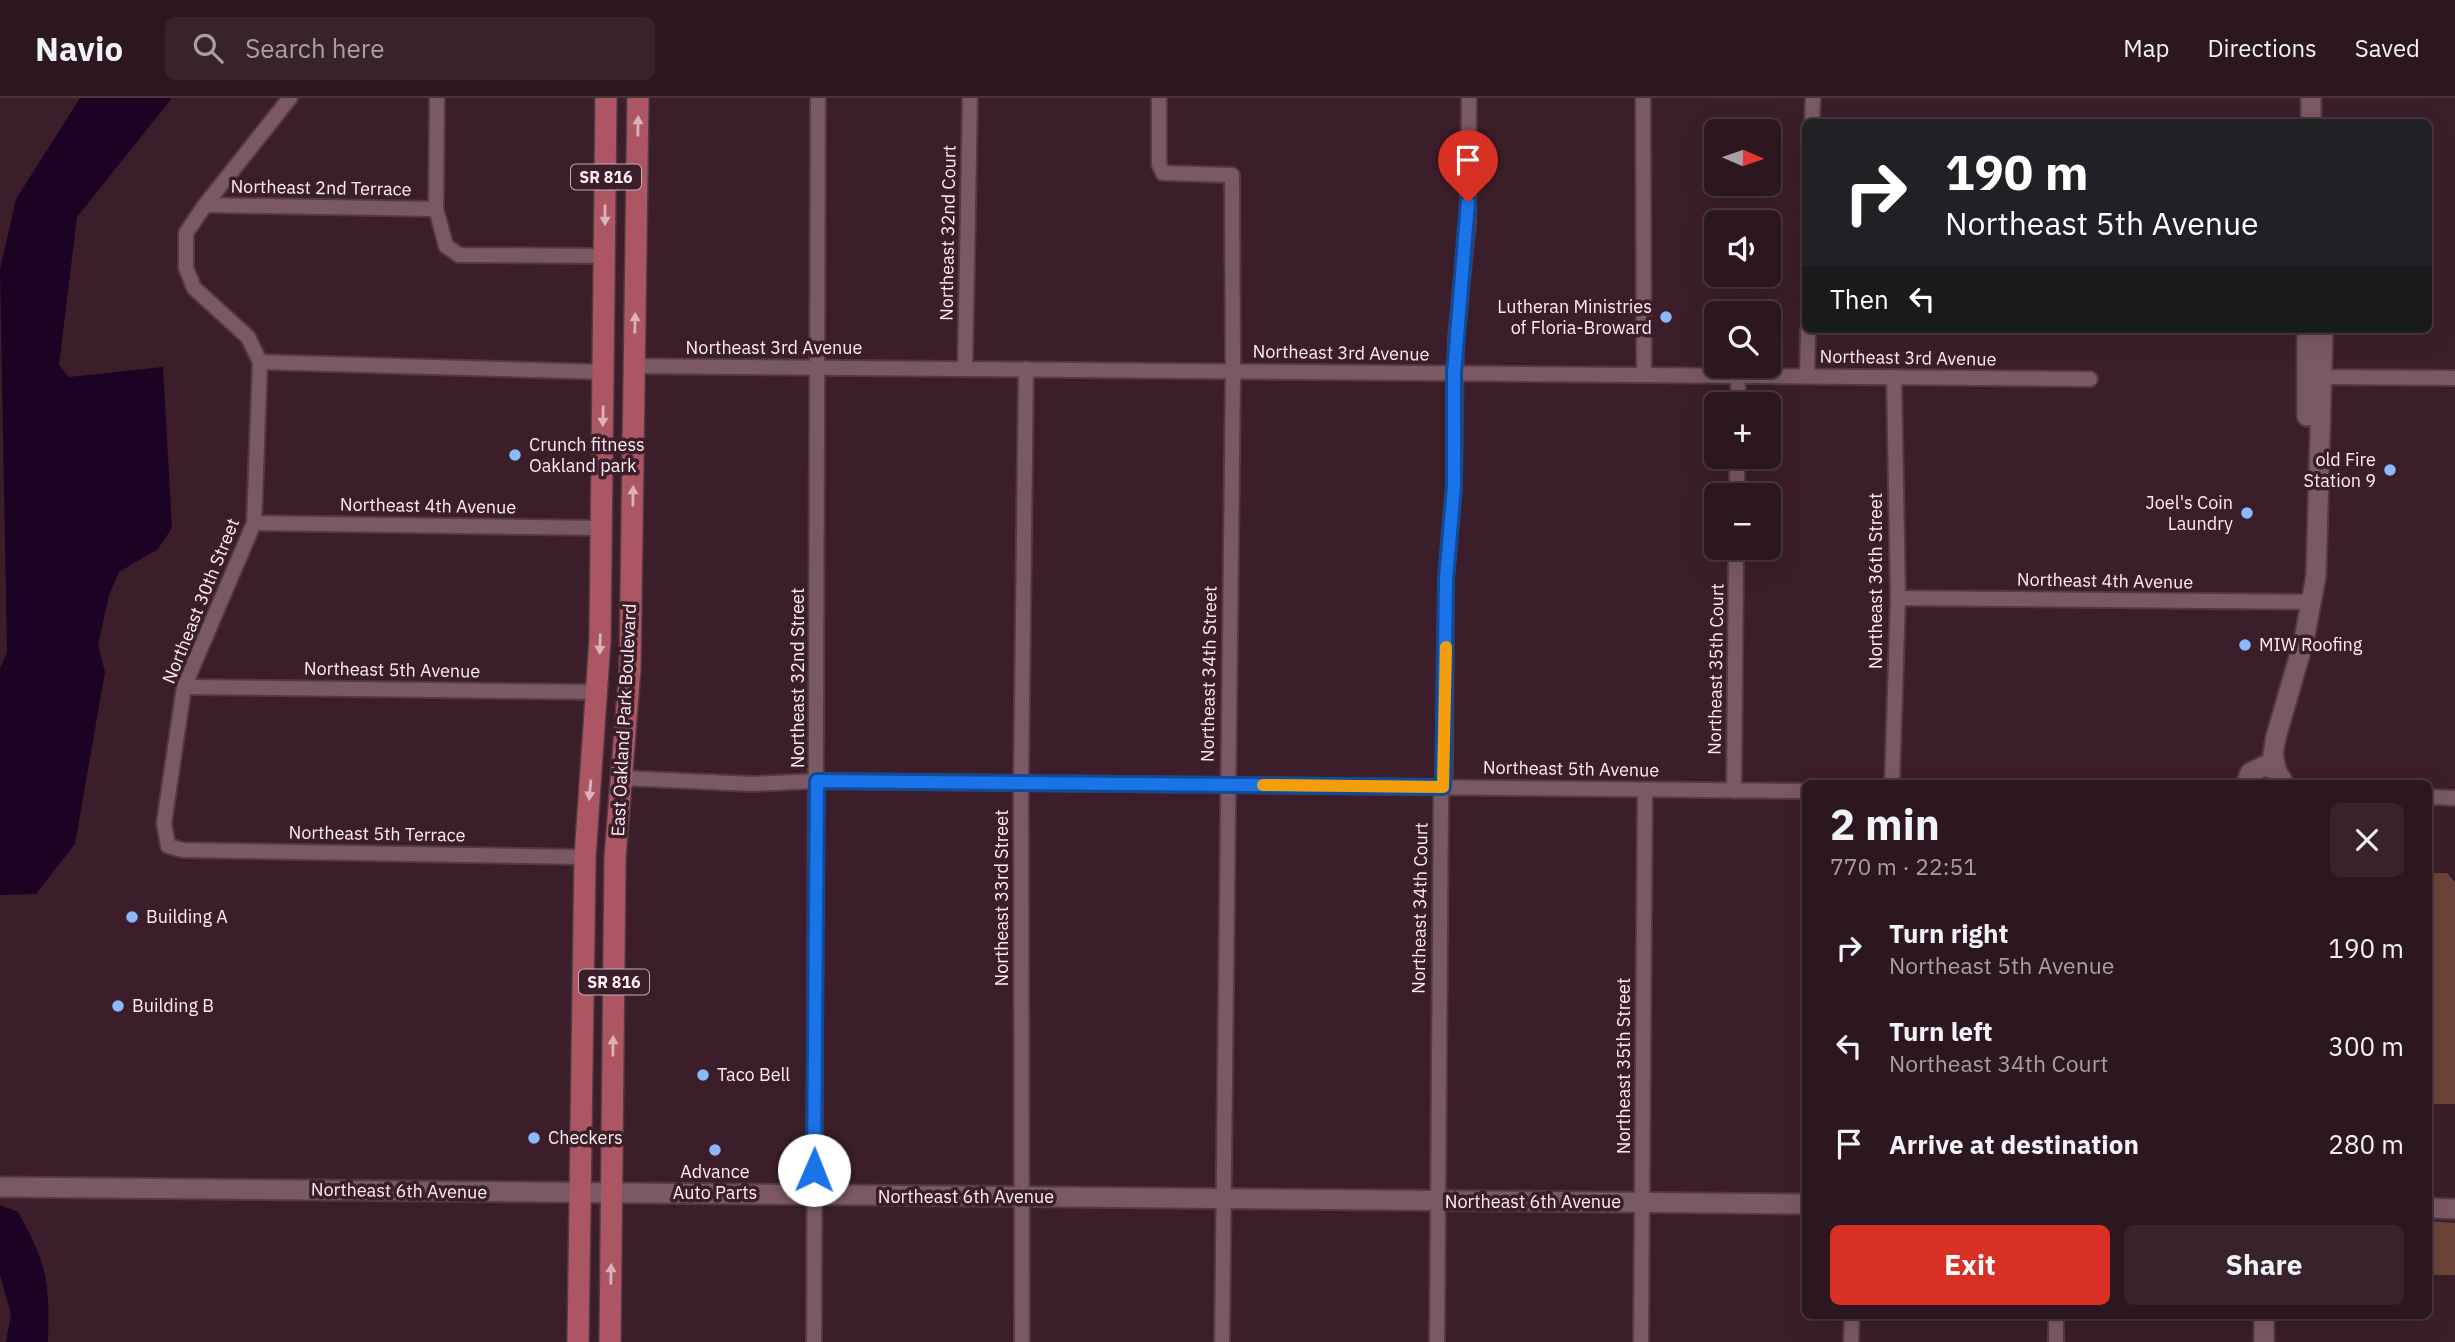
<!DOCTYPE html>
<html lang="en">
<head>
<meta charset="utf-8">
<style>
	:root { --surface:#2c161f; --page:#38232c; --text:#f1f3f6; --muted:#a69fa4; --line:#48353d; --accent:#d93025 }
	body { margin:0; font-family:"IBM Plex Sans",sans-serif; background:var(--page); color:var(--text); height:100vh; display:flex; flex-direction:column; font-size:26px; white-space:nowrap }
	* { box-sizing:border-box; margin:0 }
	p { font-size:23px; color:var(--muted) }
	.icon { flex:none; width:38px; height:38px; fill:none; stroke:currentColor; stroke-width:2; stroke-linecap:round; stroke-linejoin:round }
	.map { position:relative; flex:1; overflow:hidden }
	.details { position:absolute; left:1802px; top:682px; width:630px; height:539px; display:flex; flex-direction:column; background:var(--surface); border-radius:10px; box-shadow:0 7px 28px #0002,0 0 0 2px var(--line) }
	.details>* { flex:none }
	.banner { position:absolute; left:1802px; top:21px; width:630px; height:214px; border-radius:10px; box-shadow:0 7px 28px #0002,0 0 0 2px var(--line); background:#202124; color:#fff; overflow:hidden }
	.needle { width:46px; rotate:92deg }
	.tools { position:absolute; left:1704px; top:21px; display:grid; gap:14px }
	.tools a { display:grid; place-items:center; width:77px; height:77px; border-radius:10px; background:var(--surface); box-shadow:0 7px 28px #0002,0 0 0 2px var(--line); font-size:35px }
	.pin { position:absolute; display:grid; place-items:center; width:60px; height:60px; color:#fff; margin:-72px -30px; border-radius:50% 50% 50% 0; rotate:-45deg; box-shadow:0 0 7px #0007 }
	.pin .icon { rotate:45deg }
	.me { position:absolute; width:77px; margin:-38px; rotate:1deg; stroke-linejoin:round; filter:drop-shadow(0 0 5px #0008) }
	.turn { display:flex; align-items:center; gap:24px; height:147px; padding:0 28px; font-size:32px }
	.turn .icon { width:91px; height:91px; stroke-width:2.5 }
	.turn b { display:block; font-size:49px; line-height:60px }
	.then { display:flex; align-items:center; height:66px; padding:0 28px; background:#0003; gap:14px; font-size:26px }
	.round { display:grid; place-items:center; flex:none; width:74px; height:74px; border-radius:10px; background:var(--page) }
	.overview { display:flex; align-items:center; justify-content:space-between; height:119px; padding:0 28px }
	h1 { font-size:42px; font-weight:700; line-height:52px }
	.cta { display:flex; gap:14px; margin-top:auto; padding:14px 28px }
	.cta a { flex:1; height:80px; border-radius:10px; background:var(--accent); color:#fff; font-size:28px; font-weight:700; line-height:80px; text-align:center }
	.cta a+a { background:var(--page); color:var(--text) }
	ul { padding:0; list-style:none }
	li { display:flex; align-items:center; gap:21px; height:98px; padding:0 28px }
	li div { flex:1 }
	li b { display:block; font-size:26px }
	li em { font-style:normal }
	header { display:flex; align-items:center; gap:42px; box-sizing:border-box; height:98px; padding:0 35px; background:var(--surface); border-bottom:2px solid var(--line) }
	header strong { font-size:33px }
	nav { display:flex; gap:38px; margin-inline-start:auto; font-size:24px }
	.search { width:490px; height:63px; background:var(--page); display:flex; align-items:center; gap:18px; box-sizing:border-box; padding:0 24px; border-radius:10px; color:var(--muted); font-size:26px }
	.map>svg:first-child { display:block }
	.green { fill:#6d453a }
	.water { fill:#1c0324 }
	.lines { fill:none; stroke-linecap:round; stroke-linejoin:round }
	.street-casing { stroke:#523a43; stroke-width:18 }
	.secondary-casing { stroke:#523a43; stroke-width:23 }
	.primary-casing { stroke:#523a43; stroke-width:24 }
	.street { stroke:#7b5964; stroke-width:14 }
	.secondary { stroke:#7b5964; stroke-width:19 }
	.primary { stroke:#ab5662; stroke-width:21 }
	.oneway { fill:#ddb1b8 }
	.route-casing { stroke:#114b97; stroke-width:18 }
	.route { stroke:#1a73e8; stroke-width:12 }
	.slow { stroke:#f59e0b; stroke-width:12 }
	.poi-dot { fill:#89bafc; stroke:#3b1e29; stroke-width:2.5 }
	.labels { text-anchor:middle; stroke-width:7; stroke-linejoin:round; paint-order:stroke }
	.shield { fill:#3b1e29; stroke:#c4afb6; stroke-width:2 }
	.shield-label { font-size:16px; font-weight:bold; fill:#feedf2 }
	.street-label { font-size:18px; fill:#feedf2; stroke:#3b1e29 }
	.poi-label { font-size:18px; fill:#feedf2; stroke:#3b1e29; text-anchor:start }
</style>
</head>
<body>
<header>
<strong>Navio</strong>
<div class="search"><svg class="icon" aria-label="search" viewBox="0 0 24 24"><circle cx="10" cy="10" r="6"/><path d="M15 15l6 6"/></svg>Search here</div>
<nav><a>Map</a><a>Directions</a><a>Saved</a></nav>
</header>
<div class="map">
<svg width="2455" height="1244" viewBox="0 0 2455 1244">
	<rect width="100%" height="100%" fill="#3b1e29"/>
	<g class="green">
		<path d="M2429 775H2447L2455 784V1006H2429Z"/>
		<path d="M2429 1123 2455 1125V1177H2429Z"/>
	</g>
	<g class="water">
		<path d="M80 0H172L77 119 59 267 69 279 163 269 172 430 158 451 119 474 109 497 98 547 105 574 75 746 36 796 0 797V570L7 555 0 171 16 101Z"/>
		<path d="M0 1107 18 1114C47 1166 50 1184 48 1244H6L11 1216 0 1177Z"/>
	</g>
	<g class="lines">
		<defs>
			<g id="street">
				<path d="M290 0 205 107 186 135V170L194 190 248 239 260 264 254 425 184 589 164 725 168 748 183 752 585 759"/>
				<path d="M437 0 436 111 446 148 459 157 605 158"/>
				<path d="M1159 0V66L1163 75 1232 77 1233 273 1222 1244"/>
				<path d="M1643 0 1644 277"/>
				<path d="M1812 24 1813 0"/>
				<path d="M205 107 436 111"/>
				<path d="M260 264 604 274"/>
				<path d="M634 268 2090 281"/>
				<path d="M965 270 970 0"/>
				<path d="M1807 278 1808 231"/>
				<path d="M2312 279 2455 280"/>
				<path d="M1738 306V278"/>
				<path d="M1737 397V359"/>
				<path d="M254 425 602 430"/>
				<path d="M1898 500 2312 504"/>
				<path d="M184 589 598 594"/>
				<path d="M623 680 752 686 817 683 1806 693"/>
				<path d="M1892 686 1898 500 1894 279"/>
				<path d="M1734 693 1736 450"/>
				<path d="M2429 699 2455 700"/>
				<path d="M814 1244 818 0"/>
				<path d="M1022 1244 1021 685 1026 271"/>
				<path d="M1437 1244 1441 700 1445 675 1446 481 1454 388 1456 239 1468 126 1469 0"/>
				<path d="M1641 1244 1645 692"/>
				<path d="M1851 1244 1852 1218"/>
				<path d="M2056 1244V1218"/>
			</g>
			<g id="secondary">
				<path d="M2311 24V0"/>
				<path d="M2307 318V231"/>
				<path d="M2276 672 2273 656 2276 639 2304 542 2316 478 2323 231"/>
				<path d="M2246 686 2250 675 2264 668 2276 672 2284 686"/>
				<path d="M0 1089 1806 1106"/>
				<path d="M2429 1110 2455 1111"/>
				<path d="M2264 1244V1218"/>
			</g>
			<g id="primary">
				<path d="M578 1244 585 759 600 542 606 0"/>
				<path d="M610 1244 615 760 630 571 638 0"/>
			</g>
		</defs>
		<use href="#street" class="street-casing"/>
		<use href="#secondary" class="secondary-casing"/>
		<use href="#primary" class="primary-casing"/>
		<use href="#street" class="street"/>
		<use href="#secondary" class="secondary"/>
		<use href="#primary" class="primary"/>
	</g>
	<defs><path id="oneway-solid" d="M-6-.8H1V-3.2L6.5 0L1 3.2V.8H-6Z" transform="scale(1.75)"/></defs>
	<g class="oneway">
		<use href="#oneway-solid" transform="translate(638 28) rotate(-89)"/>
		<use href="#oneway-solid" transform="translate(605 117) rotate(90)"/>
		<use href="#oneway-solid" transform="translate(635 225) rotate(-89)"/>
		<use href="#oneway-solid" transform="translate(603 318) rotate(91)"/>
		<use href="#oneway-solid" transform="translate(633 398) rotate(-89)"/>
		<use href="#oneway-solid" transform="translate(600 546) rotate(92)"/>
		<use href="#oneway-solid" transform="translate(590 692) rotate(95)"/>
		<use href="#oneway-solid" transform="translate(613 948) rotate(-89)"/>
		<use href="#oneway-solid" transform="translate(611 1176) rotate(-89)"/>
	</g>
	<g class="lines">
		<defs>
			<path id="route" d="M814 1072 817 683 1443 689 1446 481 1454 388V275L1468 104"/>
		</defs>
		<use href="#route" class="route-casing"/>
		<use href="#route" class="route"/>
		<path class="slow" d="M1263 687 1443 689 1446 549"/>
	</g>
	<g class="poi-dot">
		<circle cx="1666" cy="219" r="7"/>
		<circle cx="515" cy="357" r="7"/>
		<circle cx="2390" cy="372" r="7"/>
		<circle cx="2247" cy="415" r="7"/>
		<circle cx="2245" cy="547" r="7"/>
		<circle cx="132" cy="819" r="7"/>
		<circle cx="118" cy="908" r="7"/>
		<circle cx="703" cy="977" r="7"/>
		<circle cx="534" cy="1040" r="7"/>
		<circle cx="715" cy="1052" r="7"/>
	</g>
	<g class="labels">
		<g class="shield">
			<rect x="571" y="66.5" width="70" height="25" rx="5"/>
			<rect x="579" y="871.5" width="70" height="25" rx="5"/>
		</g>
		<g class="shield-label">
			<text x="606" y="85">SR 816</text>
			<text x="614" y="890">SR 816</text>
		</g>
		<g class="street-label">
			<text transform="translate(321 90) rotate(1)" y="6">Northeast 2nd Terrace</text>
			<text transform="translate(948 135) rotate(-89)" y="6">Northeast 32nd Court</text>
			<text x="774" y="256">Northeast 3rd Avenue</text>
			<text transform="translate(1341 255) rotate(1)" y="6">Northeast 3rd Avenue</text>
			<text transform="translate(1908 260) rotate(1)" y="6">Northeast 3rd Avenue</text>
			<text transform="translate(428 408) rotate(1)" y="6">Northeast 4th Avenue</text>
			<text transform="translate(1876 483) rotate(-90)" y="6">Northeast 36th Street</text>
			<text transform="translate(2105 483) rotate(1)" y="6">Northeast 4th Avenue</text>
			<text transform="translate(201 503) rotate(-68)" y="6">Northeast 30th Street</text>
			<text transform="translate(1716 571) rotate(-89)" y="6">Northeast 35th Court</text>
			<text transform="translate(392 572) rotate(1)" y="6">Northeast 5th Avenue</text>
			<text transform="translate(1209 576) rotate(-89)" y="6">Northeast 34th Street</text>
			<text transform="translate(798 580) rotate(-90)" y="6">Northeast 32nd Street</text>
			<text transform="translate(624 622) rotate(-87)" y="6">East Oakland Park Boulevard</text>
			<text transform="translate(1571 671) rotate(1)" y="6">Northeast 5th Avenue</text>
			<text transform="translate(377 736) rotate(1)" y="6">Northeast 5th Terrace</text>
			<text transform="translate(1002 800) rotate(-90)" y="6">Northeast 33rd Street</text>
			<text transform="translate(1420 810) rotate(-89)" y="6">Northeast 34th Court</text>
			<text transform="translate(1624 968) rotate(-90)" y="6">Northeast 35th Street</text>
			<text transform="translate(399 1093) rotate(1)" y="6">Northeast 6th Avenue</text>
			<text x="966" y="1105">Northeast 6th Avenue</text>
			<text x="1533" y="1110">Northeast 6th Avenue</text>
		</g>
		<g class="poi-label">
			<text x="1652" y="215" text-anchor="end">Lutheran Ministries<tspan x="1652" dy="21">of Floria-Broward</tspan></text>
			<text x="529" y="353">Crunch fitness<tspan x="529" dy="21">Oakland park</tspan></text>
			<text x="2376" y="368" text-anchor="end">old Fire<tspan x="2376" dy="21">Station 9</tspan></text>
			<text x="2233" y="411" text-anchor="end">Joel's Coin<tspan x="2233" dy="21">Laundry</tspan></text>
			<text x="2259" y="553">MIW Roofing</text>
			<text x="146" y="825">Building A</text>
			<text x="132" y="914">Building B</text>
			<text x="717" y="983">Taco Bell</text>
			<text x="548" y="1046">Checkers</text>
			<text x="715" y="1080" text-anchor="middle">Advance<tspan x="715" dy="21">Auto Parts</tspan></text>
		</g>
	</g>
</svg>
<div class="tools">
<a><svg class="needle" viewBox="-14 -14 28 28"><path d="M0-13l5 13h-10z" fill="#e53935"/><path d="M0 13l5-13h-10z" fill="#a69fa4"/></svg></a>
<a><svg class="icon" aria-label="sound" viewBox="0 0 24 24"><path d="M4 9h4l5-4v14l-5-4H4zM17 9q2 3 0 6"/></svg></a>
<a><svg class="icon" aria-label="search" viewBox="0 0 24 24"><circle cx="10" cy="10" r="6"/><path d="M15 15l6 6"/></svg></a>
<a>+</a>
<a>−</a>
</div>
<div class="pin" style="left:1468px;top:104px;background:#d93025"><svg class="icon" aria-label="arrive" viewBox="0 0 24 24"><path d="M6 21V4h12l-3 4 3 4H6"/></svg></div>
<svg class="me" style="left:814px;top:1072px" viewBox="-20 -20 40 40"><circle r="19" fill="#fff"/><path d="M0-13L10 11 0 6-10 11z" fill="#1a73e8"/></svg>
<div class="banner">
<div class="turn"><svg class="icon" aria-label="right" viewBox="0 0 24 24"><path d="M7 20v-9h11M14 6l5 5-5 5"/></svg><div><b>190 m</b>Northeast 5th Avenue</div></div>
<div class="then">Then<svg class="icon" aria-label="left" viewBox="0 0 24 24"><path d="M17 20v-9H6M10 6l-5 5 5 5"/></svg></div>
</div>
<section class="details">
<div class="overview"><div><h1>2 min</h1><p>770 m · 22:51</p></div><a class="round"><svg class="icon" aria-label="close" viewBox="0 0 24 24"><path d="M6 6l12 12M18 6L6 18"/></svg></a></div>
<ul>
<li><svg class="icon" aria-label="right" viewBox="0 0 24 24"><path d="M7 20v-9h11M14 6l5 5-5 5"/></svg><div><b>Turn right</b><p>Northeast 5th Avenue</p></div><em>190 m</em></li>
<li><svg class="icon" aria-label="left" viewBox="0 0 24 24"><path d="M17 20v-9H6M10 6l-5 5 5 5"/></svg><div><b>Turn left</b><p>Northeast 34th Court</p></div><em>300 m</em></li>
<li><svg class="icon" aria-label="arrive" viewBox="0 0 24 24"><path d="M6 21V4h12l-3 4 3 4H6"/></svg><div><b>Arrive at destination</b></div><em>280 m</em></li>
</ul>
<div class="cta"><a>Exit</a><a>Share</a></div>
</section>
</div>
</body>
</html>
